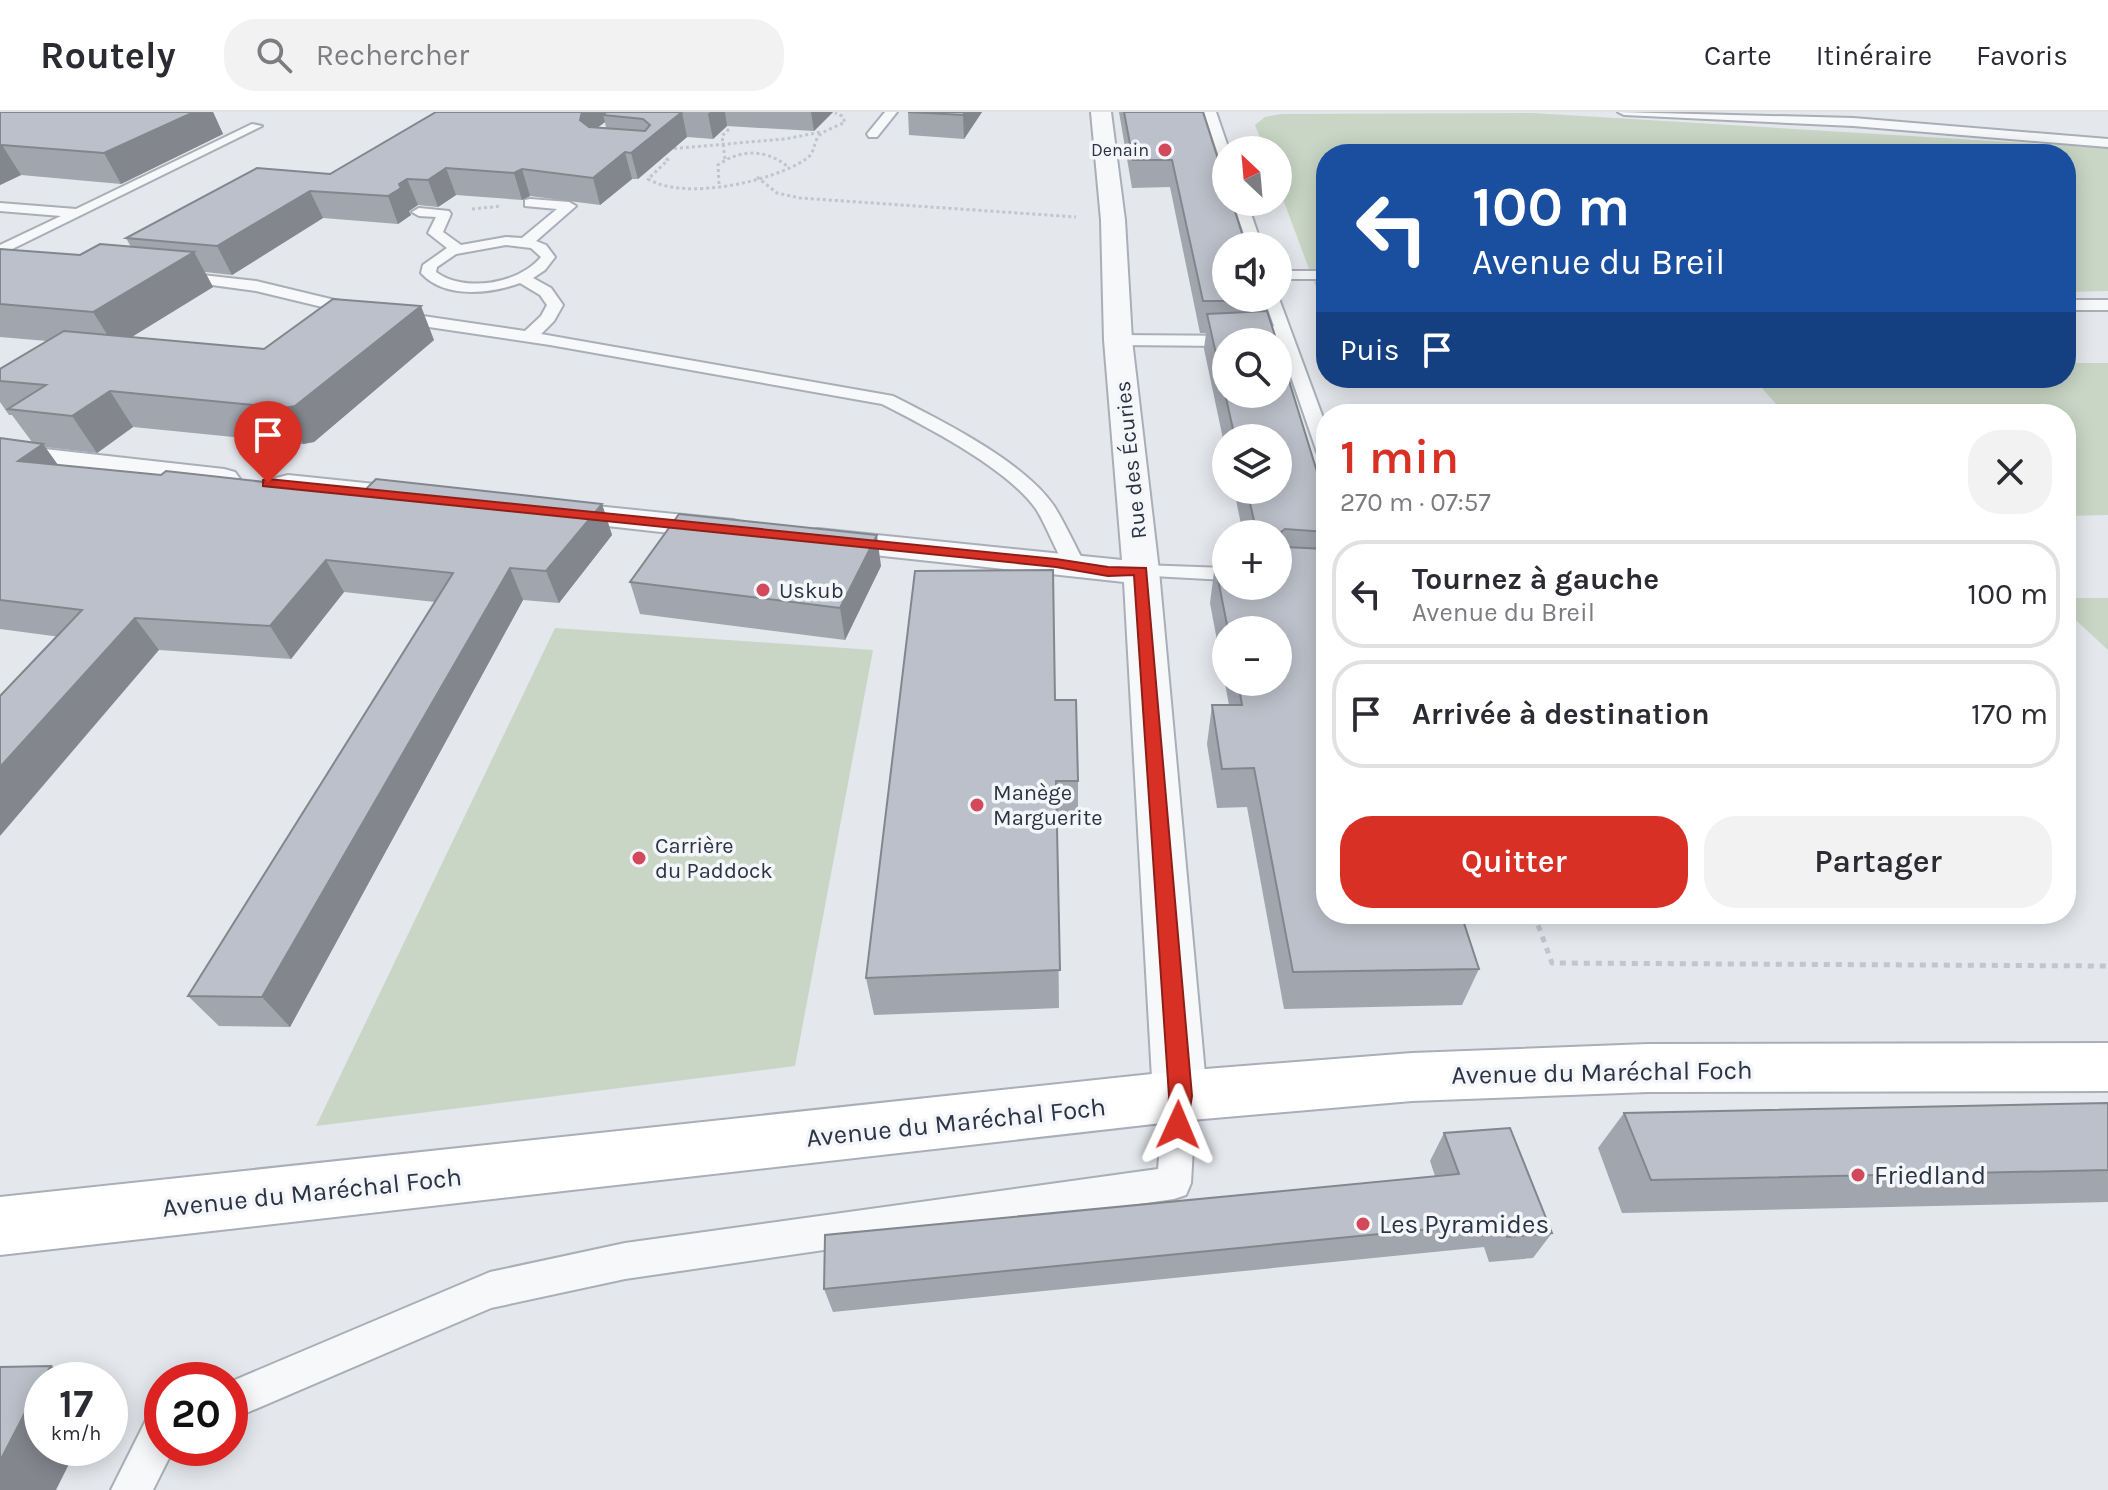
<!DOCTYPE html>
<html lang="fr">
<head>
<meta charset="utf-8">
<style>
	:root { --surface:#fff; --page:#f2f2f3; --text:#2b2b33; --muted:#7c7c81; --line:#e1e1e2; --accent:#d93025 }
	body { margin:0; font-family:Karla,sans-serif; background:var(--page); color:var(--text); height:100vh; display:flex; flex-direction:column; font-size:30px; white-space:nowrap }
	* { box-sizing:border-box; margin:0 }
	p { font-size:26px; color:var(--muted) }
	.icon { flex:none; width:44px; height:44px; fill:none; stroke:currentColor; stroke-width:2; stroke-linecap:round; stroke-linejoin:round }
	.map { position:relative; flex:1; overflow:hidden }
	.sheet { position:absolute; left:1316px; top:292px; width:760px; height:520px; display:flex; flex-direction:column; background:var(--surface); border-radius:32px; box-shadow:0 4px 20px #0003 }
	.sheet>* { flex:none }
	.top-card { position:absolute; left:1316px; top:32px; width:760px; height:244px; border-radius:32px; box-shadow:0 4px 20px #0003; background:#1a4fa0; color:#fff; overflow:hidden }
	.needle { width:52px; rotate:334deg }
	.fabs { position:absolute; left:1212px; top:24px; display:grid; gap:16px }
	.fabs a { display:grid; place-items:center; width:80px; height:80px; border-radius:50%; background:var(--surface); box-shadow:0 4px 20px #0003; font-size:40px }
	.speed { position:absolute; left:24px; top:1250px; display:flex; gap:16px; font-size:40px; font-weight:700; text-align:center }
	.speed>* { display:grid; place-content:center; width:104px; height:104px; border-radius:50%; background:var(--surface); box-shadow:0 4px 20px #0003; line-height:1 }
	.speed small { font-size:20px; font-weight:400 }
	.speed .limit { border:12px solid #d22; background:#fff; color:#111 }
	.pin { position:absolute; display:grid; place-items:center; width:68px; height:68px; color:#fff; margin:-82px -34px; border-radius:50% 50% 50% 0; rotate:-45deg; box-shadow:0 0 8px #0007 }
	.pin .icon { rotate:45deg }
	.me { position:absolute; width:88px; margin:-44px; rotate:1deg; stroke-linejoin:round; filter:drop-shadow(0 0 6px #0008) }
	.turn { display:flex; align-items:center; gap:28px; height:168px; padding:0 24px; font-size:36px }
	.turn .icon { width:104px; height:104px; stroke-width:2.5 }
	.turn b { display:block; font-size:56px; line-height:68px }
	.then { display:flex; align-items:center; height:76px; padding:0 24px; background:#0003; gap:16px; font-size:30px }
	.round { display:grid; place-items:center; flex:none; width:84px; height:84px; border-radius:32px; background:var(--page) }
	.summary { display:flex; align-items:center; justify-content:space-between; height:136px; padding:0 24px }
	h1 { font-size:48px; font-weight:600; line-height:60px; color:var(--accent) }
	.cta { display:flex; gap:16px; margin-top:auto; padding:16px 24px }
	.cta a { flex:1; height:92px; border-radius:32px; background:var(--accent); color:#fff; font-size:32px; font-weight:600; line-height:92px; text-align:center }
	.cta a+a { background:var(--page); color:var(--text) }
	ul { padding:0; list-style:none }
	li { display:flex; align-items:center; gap:24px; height:108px; margin:0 16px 12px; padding:0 8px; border:4px solid var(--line); border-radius:32px }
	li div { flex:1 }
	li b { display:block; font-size:30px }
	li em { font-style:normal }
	header { display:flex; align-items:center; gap:48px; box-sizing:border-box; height:112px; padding:0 40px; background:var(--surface); border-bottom:2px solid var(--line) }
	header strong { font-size:38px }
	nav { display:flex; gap:44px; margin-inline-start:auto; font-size:28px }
	.search { width:560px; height:72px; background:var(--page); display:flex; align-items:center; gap:20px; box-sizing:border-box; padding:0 28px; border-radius:32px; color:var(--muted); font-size:30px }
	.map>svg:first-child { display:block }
	.green { fill:#c9d6c5 }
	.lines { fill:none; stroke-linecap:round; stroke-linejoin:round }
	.lane-casing { stroke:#a9aeb7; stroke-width:4 }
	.street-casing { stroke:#a9aeb7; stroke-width:4 }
	.secondary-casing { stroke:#a9aeb7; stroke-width:4 }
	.path-far1 { stroke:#c2c5cb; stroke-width:3; stroke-dasharray:3 3; stroke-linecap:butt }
	.path { stroke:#c2c5cb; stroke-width:5; stroke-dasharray:6 6; stroke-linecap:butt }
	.lane { fill:#f7f8fa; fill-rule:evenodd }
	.street { fill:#f7f8fa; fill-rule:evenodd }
	.secondary { fill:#fff; fill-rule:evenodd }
	.wall { fill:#a1a5ae; fill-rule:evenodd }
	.shaded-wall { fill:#83868d }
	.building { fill:#bbc0ca; stroke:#83868d; stroke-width:2 }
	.route { fill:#d93025; stroke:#8d1f18; stroke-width:2 }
	.poi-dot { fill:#d1495b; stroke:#f4f6f9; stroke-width:3 }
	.labels { text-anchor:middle; stroke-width:7; stroke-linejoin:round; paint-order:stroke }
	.far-poi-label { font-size:18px; fill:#2b3445; stroke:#f4f6f9; text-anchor:end }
	.street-label { font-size:22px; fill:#2b3445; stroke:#f4f6f9 }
	.poi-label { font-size:22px; fill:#2b3445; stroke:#f4f6f9; text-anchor:start }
	.near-street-label { font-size:26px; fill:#2b3445; stroke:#f4f6f9 }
	.near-poi-label { font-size:26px; fill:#2b3445; stroke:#f4f6f9; text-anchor:start }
</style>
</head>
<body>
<header>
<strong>Routely</strong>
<div class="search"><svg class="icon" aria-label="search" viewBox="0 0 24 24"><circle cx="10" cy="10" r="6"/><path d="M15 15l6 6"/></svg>Rechercher</div>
<nav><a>Carte</a><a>Itinéraire</a><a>Favoris</a></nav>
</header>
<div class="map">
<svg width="2108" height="1378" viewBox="0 0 2108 1378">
	<rect width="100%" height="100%" fill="#e4e7ec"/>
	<g class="green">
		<path d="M1532 1 2108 36V179L2066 180V42H1326V202L1278 74V38H1265L1255 13 1265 5 1281 2Z"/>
		<path d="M2066 251H2108V403L2066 404V302H1785L1753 266H2066Z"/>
		<path d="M2066 486H2108V538L2066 499Z"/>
		<path d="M555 516 873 538 795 954 316 1014Z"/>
	</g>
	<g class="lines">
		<defs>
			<g id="lane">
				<path d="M885 0H897L877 25H869L867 22Z"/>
				<path d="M1204 0H1216L1229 38H1226V52L1220 48Z"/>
				<path d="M1618 0 1853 6 2108 27V35L1853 14 1624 3Z"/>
				<path d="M252 12 262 14 0 143V133L61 104 0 99V91L76 97Z"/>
				<path d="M530 87 569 90 576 94 536 129 546 133 555 145 545 158 533 166 551 176 563 193 554 209 541 222 893 284C942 309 1023 349 1054 394 1066 413 1075 434 1086 454L1075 460 1068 458C1055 439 1048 416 1036 397 1007 356 927 315 882 292L550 233 368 206 256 179 175 168 168 164 175 160 256 169 368 196 525 219 541 204 547 193 540 183 520 171C490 182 444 187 421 161L423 153 447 136 428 121 436 105 419 104 412 100 419 96 449 99 451 102 443 120 461 133 506 125 522 126 557 97 525 94V88ZM506 133 531 136 541 145C519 172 464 181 436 160L437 155 456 142Z"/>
				<path d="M1233 90H1247L1262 134H1248Z"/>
				<rect x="1278" y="159" width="48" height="8"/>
				<path d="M1278 184 1326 314V346L1317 340 1277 224 1265 230H1226V234L1118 233 1110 228 1118 223 1251 224 1274 214 1264 186H1278Z"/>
				<rect x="2066" y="188" width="42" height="10"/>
				<path d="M1141 453 1226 456V468L1134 463 1130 459Z"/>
				<path d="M1180 969 1191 974 1196 984 1191 1071 1186 1083 1174 1087 625 1167 491 1196 230 1308V1270L490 1160 625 1131 1158 1057 1164 984 1169 974Z"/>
				<path d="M162 1298V1336H174L153 1378H111L148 1304Z"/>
			</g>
			<g id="street">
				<path d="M1091 0H1111L1125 108 1132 228 1159 459 1207 984 1199 1001 1180 1009 1161 1001 1153 984 1124 470 818 437 806 434 801 427 806 420 818 417 1122 448 1104 228 1101 108Z"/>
				<path d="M0 332 224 357 235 360 240 367 235 374 224 377 0 350Z"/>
				<path d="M288 363 423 377 435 380 440 387 435 394 423 397 276 380 272 373 276 366Z"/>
				<path d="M547 389 733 408 745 411 750 418 745 425 733 428 535 406 530 399 535 392Z"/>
			</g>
			<path id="secondary" d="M2108 931V979L1648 980 1412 989 1180 1009 0 1143V1085L1180 959 1412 941 1648 932Z"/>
		</defs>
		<use href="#lane" class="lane-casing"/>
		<use href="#street" class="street-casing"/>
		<use href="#secondary" class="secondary-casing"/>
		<g class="path-far1">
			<path d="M668 37 785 27 821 20"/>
			<path d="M661 43 668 48 648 67C684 89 772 70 806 47 815 41 813 33 818 25 822 19 838 14 845 10L842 4 835 1"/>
			<path d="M725 47 722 24 731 15"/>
			<path d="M757 65 777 81 800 86 1076 105"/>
			<path d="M719 72 718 53C740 37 766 37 787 54"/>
			<path d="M472 97 502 94"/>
		</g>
		<path class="path" d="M1534 802 1552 851 2108 854"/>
		<use href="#lane" class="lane"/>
		<use href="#street" class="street"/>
		<use href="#secondary" class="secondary"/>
	</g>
	<g class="wall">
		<path d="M0 0H213L223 22 121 72 21 63 0 73Z"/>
		<path d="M436 0H833L814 19 727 14 713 27 687 25 638 67H632L600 93 530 84 522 88 456 83 438 95 418 93 409 99 411 103 398 112 323 106 232 163 205 160 213 175 132 225 264 237 434 228 314 330 303 332 133 315 97 341 45 335 58 353 161 363 362 381 602 392 612 423 559 491 523 488 290 915 219 914 188 884 435 490 344 480 291 547 159 538 0 517V326L32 330 12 303H9L0 290V257L47 229 0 225V137L80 143 131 135 126 126 330 62ZM605 10 606 16 598 15 601 13Z"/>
		<path d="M908 0H982L964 27 909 23Z"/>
		<path d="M1119 0H1203L1262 186 1261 199 1326 389V802L1479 857 1462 893 1284 897 1247 695 1217 696 1207 632 1212 593H1229L1210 491 1215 452 1278 474V422H1243L1234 378H1278V326H1226V341L1204 237 1206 221H1200L1170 75 1132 76ZM1226 518H1278V570H1226Z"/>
		<path d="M881 454 845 528 640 502 630 470Z"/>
		<path d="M1055 588 1078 669V709H1057L1059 896 874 903 866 866Z"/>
		<path d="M2108 991V1090L1622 1101 1598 1036 1624 1001Z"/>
		<path d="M1444 1021 1552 1121 1533 1146 1489 1150 1484 1135 833 1200 824 1177 1435 1064 1430 1049Z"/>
	</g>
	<g class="shaded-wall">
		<path d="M194 0H213L223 22 121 72 104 41Z"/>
		<path d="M582 0H619L603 3 605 10 589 22 580 8Z"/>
		<path d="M682 0 687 25 638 67 631 41Z"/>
		<path d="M710 0H725L727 14 713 27 708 2Z"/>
		<path d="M811 0H833L814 19Z"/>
		<path d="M965 0H982L964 27 963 3Z"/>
		<path d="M2 33 21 63 0 73V34Z"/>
		<path d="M625 40 632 67 600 93 593 66Z"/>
		<path d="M446 56 456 83 438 95 428 68Z"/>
		<path d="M522 57 530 84 522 88 514 61Z"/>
		<path d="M407 67 418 93 409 99 411 103 398 112 388 84 399 72Z"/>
		<path d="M310 79 323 106 232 163 217 134Z"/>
		<path d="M194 140 213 175 115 235 93 200Z"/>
		<path d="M1262 186 1258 218 1250 221 1254 189Z"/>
		<path d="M421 194 434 228 314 330 303 332 284 296Z"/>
		<path d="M110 279 133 315 97 341 72 304Z"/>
		<path d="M43 332 65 363 18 349Z"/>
		<path d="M602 392 612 423 559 491 546 459Z"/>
		<path d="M877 423 881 454 845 528 840 496Z"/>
		<path d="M326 448 344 480 291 547 270 514Z"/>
		<path d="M510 456 523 488 290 915 262 885Z"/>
		<path d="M135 506 159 538 0 724V655Z"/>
		<path d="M51 1254 79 1268H43Z"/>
		<path d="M42 1270V1336H77L56 1378H0V1349Z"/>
	</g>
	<g class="building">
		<path d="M0 0H194L104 41 2 33 0 34Z"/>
		<path d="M436 0H582L580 8 589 15 645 19 650 13 643 7 603 3 606 0H682L631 41 625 40 593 66 522 57 514 61 446 56 428 68 407 67 399 72 401 76 388 84 310 79 217 134 126 126 257 56 330 62Z"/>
		<path d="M908 0H965L963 3Z"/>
		<path d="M1124 0H1203L1226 72V90H1232L1246 134H1226V186H1262L1254 189H1203L1172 48H1133Z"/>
		<path d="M100 132 194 140 93 200 0 192V137L80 143Z"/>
		<path d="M333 187 421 194 295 294 284 296 110 279 72 304 8 297 46 273 0 269V257L64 219 264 237Z"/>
		<path d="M1267 199 1277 230H1226V282H1278V233L1326 389V420L1285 417 1281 420 1282 432 1284 435 1326 437V802H1461L1479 857 1293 860 1254 656 1222 657 1212 593H1242L1238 570H1278V518H1228L1215 452H1226V474H1278V422H1257L1247 378H1278V326H1235L1207 202Z"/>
		<path d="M0 326 43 332 18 349 161 363 166 359 362 381 376 367 602 392 546 459 510 456 262 885 188 884 453 461 326 448 270 514 135 506 0 655V584L82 498 0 488Z"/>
		<path d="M679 402 877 423 840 496 630 470Z"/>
		<path d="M1053 458 1055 588H1076L1078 669H1056L1060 858 866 866 915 459Z"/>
		<path d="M2108 991V1058L1651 1068 1624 1001Z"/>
		<path d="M1510 1016 1552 1121 1507 1125 1501 1110 824 1177 825 1123 1459 1062 1444 1021Z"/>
		<path d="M51 1254 42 1268 0 1349V1255Z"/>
	</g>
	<path class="route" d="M268 367 1056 447 1108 455 1146 456 1192 984 1186 1021 1178 1024 1170 1021 1167 1013 1169 984 1134 463 1108 464 1056 455 263 374V368Z"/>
	<g class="poi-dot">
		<circle cx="1165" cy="38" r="8"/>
		<circle cx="763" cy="478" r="8"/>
		<circle cx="977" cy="693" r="8"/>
		<circle cx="639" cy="746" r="8"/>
		<circle cx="1858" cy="1063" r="8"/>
		<circle cx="1363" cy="1112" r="8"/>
	</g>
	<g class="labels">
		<g class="far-poi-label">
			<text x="1149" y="44">Denain</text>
		</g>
		<g class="street-label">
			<text transform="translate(1130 348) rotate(-96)" y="8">Rue des Écuries</text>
		</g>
		<g class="poi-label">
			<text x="779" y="486">Uskub</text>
			<text x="993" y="688">Manège<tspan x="993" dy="25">Marguerite</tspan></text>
			<text x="655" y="741">Carrière<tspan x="655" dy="25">du Paddock</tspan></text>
		</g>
		<g class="near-street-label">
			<text transform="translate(1602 960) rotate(-1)" y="9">Avenue du Maréchal Foch</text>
			<text transform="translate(956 1010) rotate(-6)" y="9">Avenue du Maréchal Foch</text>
			<text transform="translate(312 1080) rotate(-6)" y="9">Avenue du Maréchal Foch</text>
		</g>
		<g class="near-poi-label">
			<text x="1874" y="1072">Friedland</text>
			<text x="1379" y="1121">Les Pyramides</text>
		</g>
	</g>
</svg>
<div class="fabs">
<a><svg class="needle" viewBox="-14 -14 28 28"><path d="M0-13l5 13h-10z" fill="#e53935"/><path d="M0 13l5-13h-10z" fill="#7c7c81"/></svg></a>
<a><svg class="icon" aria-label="sound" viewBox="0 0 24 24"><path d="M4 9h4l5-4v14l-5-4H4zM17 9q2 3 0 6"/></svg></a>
<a><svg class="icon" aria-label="search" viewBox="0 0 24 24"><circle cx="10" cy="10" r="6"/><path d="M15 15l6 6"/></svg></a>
<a><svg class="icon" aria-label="layers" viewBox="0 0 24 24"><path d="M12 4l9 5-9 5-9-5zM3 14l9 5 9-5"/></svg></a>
<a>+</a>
<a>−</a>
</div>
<div class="speed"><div>17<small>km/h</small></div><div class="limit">20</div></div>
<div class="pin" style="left:268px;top:371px;background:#d93025"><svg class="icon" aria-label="arrive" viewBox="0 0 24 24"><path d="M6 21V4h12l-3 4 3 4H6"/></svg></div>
<svg class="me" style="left:1178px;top:1013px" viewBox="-20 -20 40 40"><path d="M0-17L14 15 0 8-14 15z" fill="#d93025" stroke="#fff" stroke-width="4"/></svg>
<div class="top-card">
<div class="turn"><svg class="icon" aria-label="left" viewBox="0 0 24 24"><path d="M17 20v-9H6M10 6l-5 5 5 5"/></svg><div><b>100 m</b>Avenue du Breil</div></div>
<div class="then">Puis<svg class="icon" aria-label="arrive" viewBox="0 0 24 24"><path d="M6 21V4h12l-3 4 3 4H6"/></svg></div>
</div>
<section class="sheet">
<div class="summary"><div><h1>1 min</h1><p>270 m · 07:57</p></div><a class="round"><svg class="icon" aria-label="close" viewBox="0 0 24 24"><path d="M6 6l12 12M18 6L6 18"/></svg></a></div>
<ul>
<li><svg class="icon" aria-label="left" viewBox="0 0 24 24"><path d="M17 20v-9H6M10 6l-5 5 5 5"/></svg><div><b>Tournez à gauche</b><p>Avenue du Breil</p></div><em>100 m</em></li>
<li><svg class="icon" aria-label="arrive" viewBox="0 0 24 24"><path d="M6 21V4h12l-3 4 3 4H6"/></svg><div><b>Arrivée à destination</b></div><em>170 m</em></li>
</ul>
<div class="cta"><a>Quitter</a><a>Partager</a></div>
</section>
</div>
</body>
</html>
